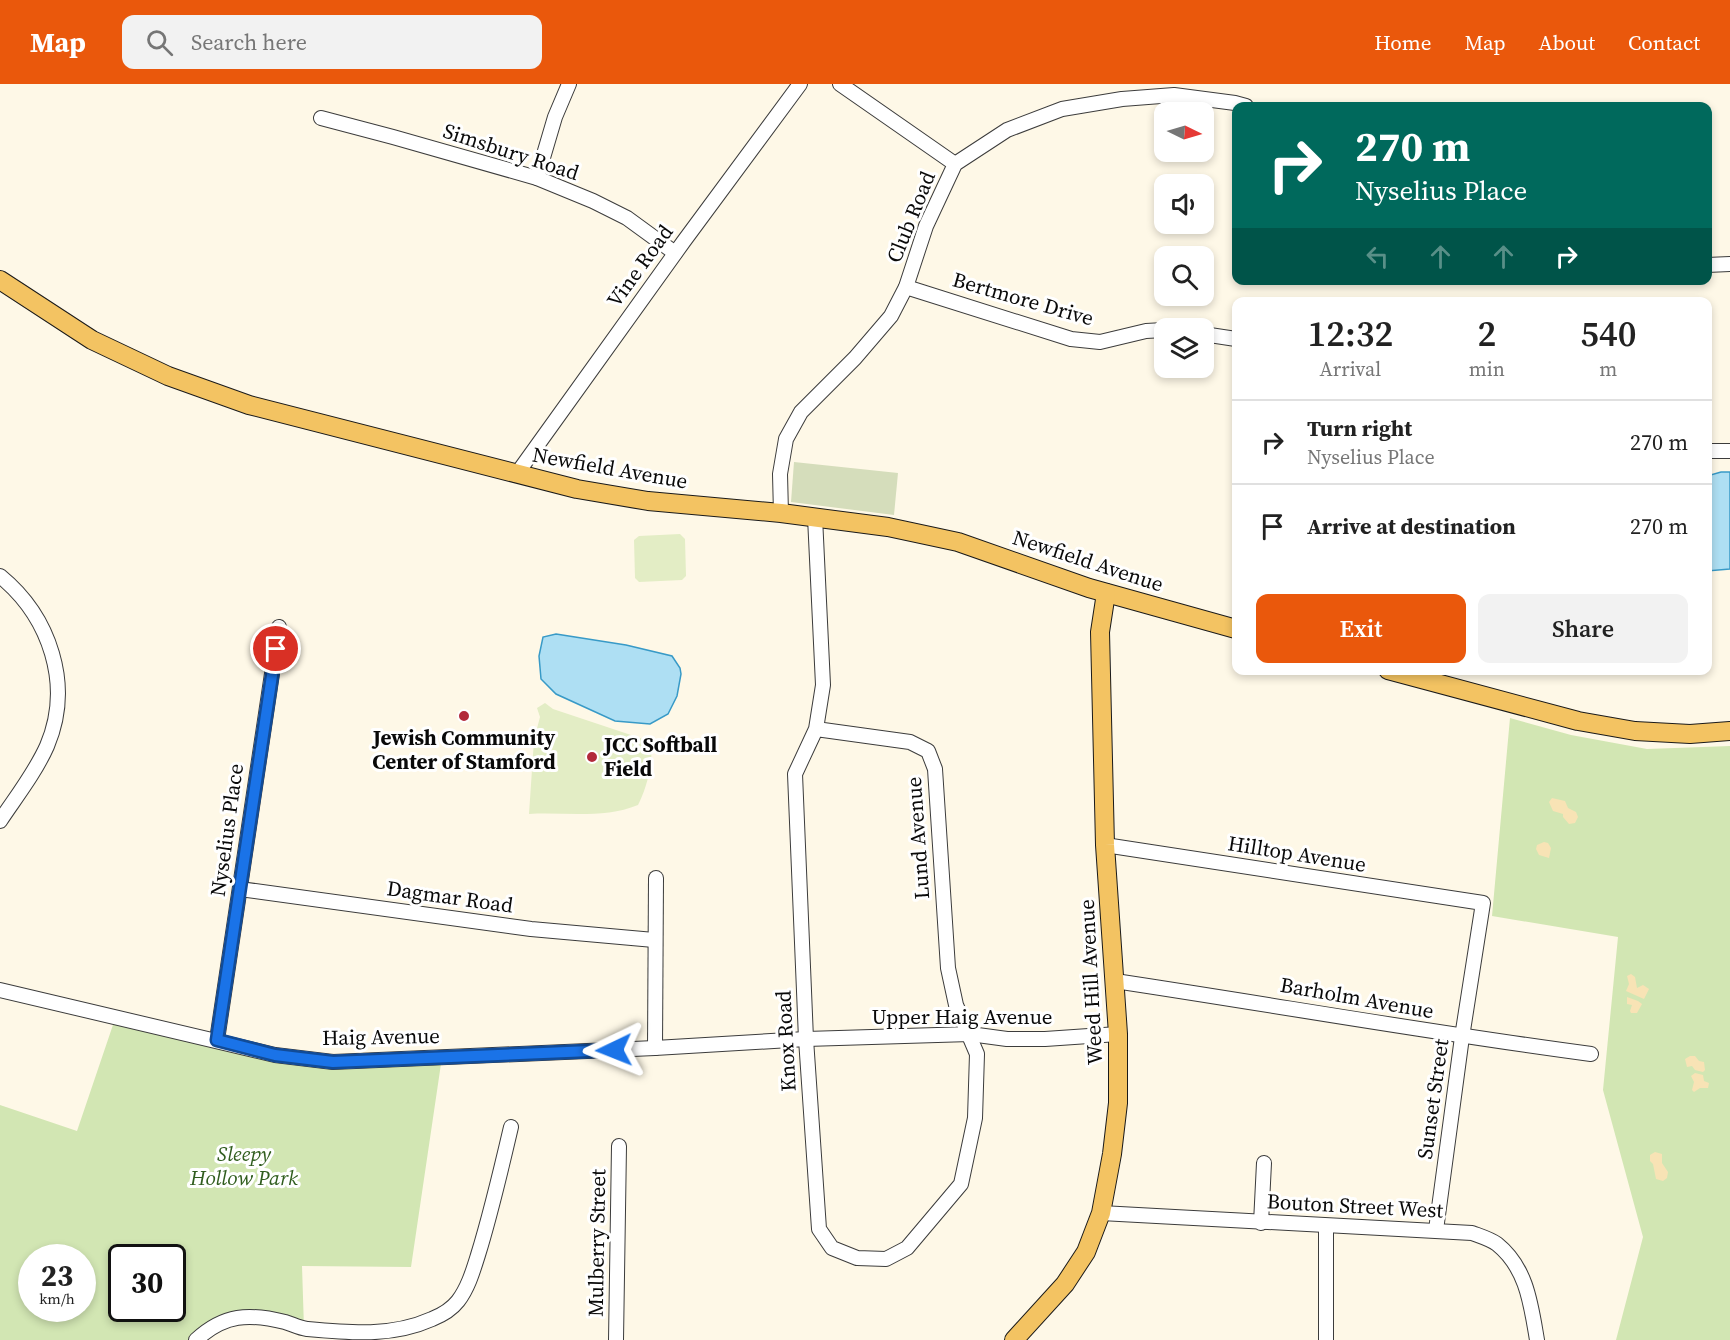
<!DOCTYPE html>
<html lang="en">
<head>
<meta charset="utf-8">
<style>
	:root { --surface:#fff; --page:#f2f2f2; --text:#222; --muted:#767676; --line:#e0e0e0; --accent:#ea580c }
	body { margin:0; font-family:"Source Serif 4",serif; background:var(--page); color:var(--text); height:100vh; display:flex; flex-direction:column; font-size:22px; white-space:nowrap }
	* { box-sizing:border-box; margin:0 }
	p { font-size:20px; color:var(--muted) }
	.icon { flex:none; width:33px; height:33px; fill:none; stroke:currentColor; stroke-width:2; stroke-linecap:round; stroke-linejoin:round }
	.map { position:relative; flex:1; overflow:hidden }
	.panel { position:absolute; left:1232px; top:213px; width:480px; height:378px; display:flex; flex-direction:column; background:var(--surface); border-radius:12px; box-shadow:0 3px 9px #0003 }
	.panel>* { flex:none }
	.guide { position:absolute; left:1232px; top:18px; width:480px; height:183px; border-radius:12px; box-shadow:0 3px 9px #0003; background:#00695c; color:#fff; overflow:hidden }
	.needle { width:39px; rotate:95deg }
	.controls { position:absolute; left:1154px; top:18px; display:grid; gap:12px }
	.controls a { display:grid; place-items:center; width:60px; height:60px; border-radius:12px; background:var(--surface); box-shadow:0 3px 9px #0003; font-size:30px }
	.speed { position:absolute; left:18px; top:1160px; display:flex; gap:12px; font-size:30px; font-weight:700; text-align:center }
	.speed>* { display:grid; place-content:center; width:78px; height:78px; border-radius:50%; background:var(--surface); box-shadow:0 3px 9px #0003; line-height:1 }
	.speed small { font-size:15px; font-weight:400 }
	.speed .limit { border:3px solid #111; border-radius:9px; background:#fff; color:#111 }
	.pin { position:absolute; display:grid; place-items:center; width:51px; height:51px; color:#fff; margin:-26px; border:3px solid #fff; border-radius:50%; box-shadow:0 2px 6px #0007 }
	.me { position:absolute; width:66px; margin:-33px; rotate:268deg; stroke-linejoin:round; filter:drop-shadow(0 0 4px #0008) }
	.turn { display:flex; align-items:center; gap:21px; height:126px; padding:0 24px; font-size:27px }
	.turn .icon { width:78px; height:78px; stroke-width:2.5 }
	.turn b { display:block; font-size:42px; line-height:51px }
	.lanes { display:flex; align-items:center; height:57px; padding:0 24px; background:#0003; justify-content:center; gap:30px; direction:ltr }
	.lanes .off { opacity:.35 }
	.eta { display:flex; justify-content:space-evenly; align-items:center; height:102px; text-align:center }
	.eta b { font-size:36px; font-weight:600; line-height:42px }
	.button { display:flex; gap:12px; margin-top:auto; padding:12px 24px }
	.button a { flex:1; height:69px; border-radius:12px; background:var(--accent); color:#fff; font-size:24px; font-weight:600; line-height:69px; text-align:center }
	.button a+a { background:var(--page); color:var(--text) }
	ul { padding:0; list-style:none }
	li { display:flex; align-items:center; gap:18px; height:84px; padding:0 24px; border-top:2px solid var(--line) }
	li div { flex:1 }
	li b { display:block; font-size:22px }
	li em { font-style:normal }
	header { display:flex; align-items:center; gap:36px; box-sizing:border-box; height:84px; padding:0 30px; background:var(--accent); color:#fff }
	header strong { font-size:28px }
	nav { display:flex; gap:33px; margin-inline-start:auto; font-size:21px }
	.search { width:420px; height:54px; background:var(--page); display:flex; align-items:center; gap:15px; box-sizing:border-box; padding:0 21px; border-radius:12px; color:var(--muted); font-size:22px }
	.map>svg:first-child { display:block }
	.green { fill:#d2e6b3; fill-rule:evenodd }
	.sand { fill:#f8e3b5 }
	.cemetery { fill:#d5ddbb }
	.pitch { fill:#e3edc5 }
	.water { fill:#aedff3; stroke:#389ac7; stroke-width:1.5 }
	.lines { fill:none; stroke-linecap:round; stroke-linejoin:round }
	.minor-casing { stroke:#3c3c3c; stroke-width:16 }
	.major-casing { stroke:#1a1a1a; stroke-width:20 }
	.minor { stroke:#fff; stroke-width:14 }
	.major { stroke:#f3c362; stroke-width:18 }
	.route-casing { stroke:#114b97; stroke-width:15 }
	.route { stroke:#1a73e8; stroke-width:10 }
	.poi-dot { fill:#b2293b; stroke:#fff; stroke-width:2 }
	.labels { text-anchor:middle; stroke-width:6; stroke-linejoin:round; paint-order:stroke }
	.street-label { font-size:21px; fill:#090909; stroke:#fff }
	.poi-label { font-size:21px; font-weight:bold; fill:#090909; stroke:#fff }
	.park-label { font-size:21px; font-style:italic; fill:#305d1e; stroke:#fff }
</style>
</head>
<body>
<header>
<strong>Map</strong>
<div class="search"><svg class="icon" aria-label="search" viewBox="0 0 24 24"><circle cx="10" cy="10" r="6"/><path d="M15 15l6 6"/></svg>Search here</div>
<nav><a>Home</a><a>Map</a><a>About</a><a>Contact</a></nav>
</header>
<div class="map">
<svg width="1730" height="1256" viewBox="0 0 1730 1256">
	<rect width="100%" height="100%" fill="#fef8e7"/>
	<g class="green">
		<path d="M1510 634 1571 651 1647 665 1730 662V1256H1616L1643 1153 1603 1006 1618 853 1492 832Z"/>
		<path d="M116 932 275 971 442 973 411 1183 302 1182 304 1244 240 1237 198 1256H0V1021L77 1047ZM32 1173H82V1224H32ZM122 1173H172V1224H122Z"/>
	</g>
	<g class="sand">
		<path d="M1552 714 1565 717 1568 724 1576 728 1578 733 1575 739 1569 740 1563 733V730L1553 727 1549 718Z"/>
		<path d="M1544 758 1548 759 1551 764 1549 774 1539 771 1536 765 1537 761Z"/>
		<path d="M1631 890 1635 893 1637 904 1643 901 1649 905 1644 915 1626 907 1629 900 1627 892Z"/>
		<path d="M1627 913 1638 917 1642 920 1637 929H1631L1630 927 1632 921 1627 920Z"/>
		<path d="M1690 972H1695L1699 977 1704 978 1705 986 1703 988 1695 986 1692 982 1687 983 1685 975Z"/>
		<path d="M1695 989 1703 991 1704 997 1709 999 1708 1004H1700L1694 1008 1692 1006 1694 998 1691 992Z"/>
		<path d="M1655 1068 1662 1070V1079L1668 1088 1667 1094 1663 1097 1656 1095 1653 1080 1650 1077V1071Z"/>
	</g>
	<path class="cemetery" d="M794 378 898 389 894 431 791 418Z"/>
	<g class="pitch">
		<path d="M680 450 685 455 686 492 682 496 639 498 635 494 634 456 639 452Z"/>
		<path d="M545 619 553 625 649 657C656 673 646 706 638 721 604 735 565 728 529 730L534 656 540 633 537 624Z"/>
	</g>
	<g class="water">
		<path d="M1721 388H1730V485L1707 487V392Z"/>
		<path d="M556 550 626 561 672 572 680 584 681 590 677 612 668 630 650 640 615 637 556 610 541 595 539 572 543 553Z"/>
	</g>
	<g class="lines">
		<defs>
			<g id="minor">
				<path d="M840 0 955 80"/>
				<path d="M321 34 393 53 537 94 593 117 627 134 675 169"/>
				<path d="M537 94 555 33 569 0"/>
				<path d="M1707 181 1730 180"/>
				<path d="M906 203 1071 255 1100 258 1146 247 1164 246"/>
				<path d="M1203 250 1236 255"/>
				<path d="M1707 367H1730"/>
				<path d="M516 391 684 157 800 0"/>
				<path d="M781 429 780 390 786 355 801 328 855 274 891 232 906 203 926 142 955 80 1007 46 1062 25 1122 15 1174 11 1235 19 1246 22"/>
				<path d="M815 433 823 601 816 645 795 690 806 955 819 1145 832 1164 857 1174 886 1175 907 1164 961 1100 975 1034 977 970 956 921 948 884 935 685 928 667 910 658 816 645"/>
				<path d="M0 492C50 533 73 601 47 662 35 689 16 713 0 737"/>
				<path d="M1105 761 1483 819 1462 953 1436 1146"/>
				<path d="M240 805 531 845 654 856"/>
				<path d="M1115 897C1274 921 1432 949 1591 970"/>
				<path d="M0 906 275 971 333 978 655 964 806 955 970 950 1007 955H1045L1118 950"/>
				<path d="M217 956 279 543"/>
				<path d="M655 964 656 794"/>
				<path d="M1101 1129 1472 1149C1480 1152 1490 1155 1497 1160 1527 1184 1531 1221 1537 1256"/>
				<path d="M1261 1139 1264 1079"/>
				<path d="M1326 1142V1256"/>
				<path d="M196 1256C224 1230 249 1229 285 1238 292 1240 299 1244 307 1245 350 1249 392 1253 432 1235 442 1231 451 1226 458 1217 468 1204 473 1187 478 1171 491 1129 501 1086 511 1043"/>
				<path d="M616 1256 619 1062"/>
			</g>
			<g id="major">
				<path d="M0 196 92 256 168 292 249 321 577 405 648 417 781 429 888 443 958 458 1089 504 1236 545"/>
				<path d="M1388 586 1578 637 1635 647 1690 650 1730 647"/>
				<path d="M1014 1256 1065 1200 1086 1168 1101 1129 1112 1070 1118 1019V950L1105 761 1100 548 1106 509"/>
			</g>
		</defs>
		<use href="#minor" class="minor-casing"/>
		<use href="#major" class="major-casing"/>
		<use href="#minor" class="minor"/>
		<use href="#major" class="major"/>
	</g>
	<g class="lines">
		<defs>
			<path id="route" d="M276 565 217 956 275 971 333 978 614 966"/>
		</defs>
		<use href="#route" class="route-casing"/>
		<use href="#route" class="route"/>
	</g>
	<g class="poi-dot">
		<circle cx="464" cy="632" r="6"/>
		<circle cx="592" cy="673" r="6"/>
	</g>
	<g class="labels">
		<g class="street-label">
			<text transform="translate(511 68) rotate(18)" y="7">Simsbury Road</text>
			<text transform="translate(911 133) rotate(-68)" y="7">Club Road</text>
			<text transform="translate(640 182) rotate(-54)" y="7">Vine Road</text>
			<text transform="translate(1023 215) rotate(16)" y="7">Bertmore Drive</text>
			<text transform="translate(610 384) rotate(10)" y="7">Newfield Avenue</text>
			<text transform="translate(1088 477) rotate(18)" y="7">Newfield Avenue</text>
			<text transform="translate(227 746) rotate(-82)" y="7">Nyselius Place</text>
			<text transform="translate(918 754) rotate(-94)" y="7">Lund Avenue</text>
			<text transform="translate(1297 770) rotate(9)" y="7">Hilltop Avenue</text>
			<text transform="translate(450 813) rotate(8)" y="7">Dagmar Road</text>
			<text transform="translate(1091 898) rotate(-93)" y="7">Weed Hill Avenue</text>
			<text transform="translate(1357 914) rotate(10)" y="7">Barholm Avenue</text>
			<text x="962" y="940">Upper Haig Avenue</text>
			<text transform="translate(381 953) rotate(-1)" y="7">Haig Avenue</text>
			<text transform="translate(786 957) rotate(-93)" y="7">Knox Road</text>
			<text transform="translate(1433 1015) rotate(-82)" y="7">Sunset Street</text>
			<text transform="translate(1355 1122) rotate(3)" y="7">Bouton Street West</text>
			<text transform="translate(597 1159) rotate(-89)" y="7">Mulberry Street</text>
		</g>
		<g class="poi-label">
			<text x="464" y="661">Jewish Community<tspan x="464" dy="24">Center of Stamford</tspan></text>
			<text x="604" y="668" text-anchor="start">JCC Softball<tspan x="604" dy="24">Field</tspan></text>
		</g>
		<g class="park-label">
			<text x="244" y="1077">Sleepy<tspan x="244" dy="24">Hollow Park</tspan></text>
		</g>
	</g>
</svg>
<div class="controls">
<a><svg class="needle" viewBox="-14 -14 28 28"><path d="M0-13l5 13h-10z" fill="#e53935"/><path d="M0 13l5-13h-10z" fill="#767676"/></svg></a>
<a><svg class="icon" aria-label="sound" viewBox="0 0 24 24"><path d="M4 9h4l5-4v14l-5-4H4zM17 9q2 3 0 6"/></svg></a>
<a><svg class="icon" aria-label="search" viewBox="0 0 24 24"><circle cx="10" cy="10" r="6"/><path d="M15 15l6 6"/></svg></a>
<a><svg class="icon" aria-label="layers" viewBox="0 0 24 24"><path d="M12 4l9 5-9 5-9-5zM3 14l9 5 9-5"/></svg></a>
</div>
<div class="speed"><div>23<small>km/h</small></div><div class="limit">30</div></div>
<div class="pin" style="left:276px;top:565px;background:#d93025"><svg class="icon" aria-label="arrive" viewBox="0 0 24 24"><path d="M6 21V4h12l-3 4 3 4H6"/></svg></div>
<svg class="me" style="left:614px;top:966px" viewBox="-20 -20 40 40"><path d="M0-17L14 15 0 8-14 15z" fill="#1a73e8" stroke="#fff" stroke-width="4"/></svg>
<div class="guide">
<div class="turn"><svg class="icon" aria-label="right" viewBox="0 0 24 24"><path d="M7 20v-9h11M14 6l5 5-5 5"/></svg><div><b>270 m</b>Nyselius Place</div></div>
<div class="lanes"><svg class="icon off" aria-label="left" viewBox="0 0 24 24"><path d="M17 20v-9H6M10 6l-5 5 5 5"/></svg><svg class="icon off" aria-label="ahead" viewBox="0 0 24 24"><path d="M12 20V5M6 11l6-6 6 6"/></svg><svg class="icon off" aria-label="ahead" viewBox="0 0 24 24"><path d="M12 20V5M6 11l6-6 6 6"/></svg><svg class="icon" aria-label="right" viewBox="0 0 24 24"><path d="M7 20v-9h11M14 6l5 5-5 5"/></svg></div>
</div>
<section class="panel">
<div class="eta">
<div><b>12:32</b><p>Arrival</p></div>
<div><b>2</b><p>min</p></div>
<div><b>540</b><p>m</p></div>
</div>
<ul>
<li><svg class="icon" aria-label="right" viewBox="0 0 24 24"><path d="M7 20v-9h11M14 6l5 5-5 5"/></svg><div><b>Turn right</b><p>Nyselius Place</p></div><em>270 m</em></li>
<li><svg class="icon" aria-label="arrive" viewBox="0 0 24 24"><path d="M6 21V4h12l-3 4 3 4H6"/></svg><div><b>Arrive at destination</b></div><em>270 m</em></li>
</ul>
<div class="button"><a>Exit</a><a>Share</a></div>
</section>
</div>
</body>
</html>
